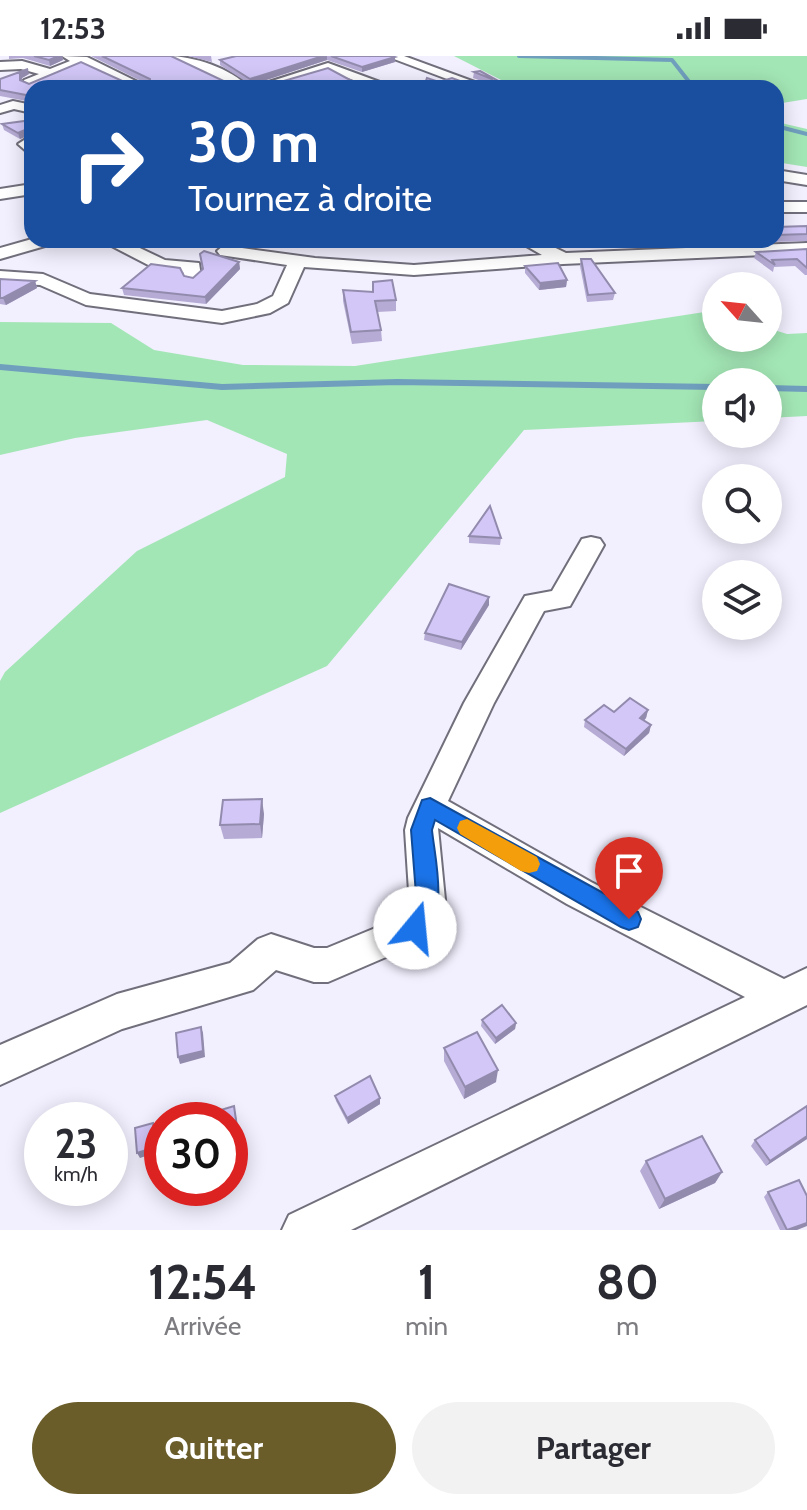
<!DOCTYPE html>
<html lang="fr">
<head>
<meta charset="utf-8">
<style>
	:root { --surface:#fff; --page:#f2f2f3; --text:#2b2b33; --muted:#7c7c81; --accent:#6a5d2a }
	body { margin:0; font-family:Cabin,sans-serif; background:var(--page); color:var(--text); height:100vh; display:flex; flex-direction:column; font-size:30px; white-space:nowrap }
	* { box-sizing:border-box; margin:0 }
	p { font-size:26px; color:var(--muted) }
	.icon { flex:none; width:44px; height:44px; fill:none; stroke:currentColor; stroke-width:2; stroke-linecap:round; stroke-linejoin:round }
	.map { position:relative; height:1174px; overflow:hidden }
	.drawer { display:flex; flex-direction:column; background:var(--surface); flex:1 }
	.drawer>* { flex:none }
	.banner { position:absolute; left:24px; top:24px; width:760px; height:168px; border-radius:24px; box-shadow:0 4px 20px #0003; background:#1a4fa0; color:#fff; overflow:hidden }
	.needle { width:52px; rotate:297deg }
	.fabs { position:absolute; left:702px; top:216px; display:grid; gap:16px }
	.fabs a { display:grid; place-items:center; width:80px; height:80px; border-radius:50%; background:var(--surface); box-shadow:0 4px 20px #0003; font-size:40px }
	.speed { position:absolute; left:24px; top:1046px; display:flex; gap:16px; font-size:40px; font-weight:700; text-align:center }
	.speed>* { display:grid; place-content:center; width:104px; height:104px; border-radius:50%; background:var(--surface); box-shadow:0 4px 20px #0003; line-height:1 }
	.speed small { font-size:20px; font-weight:400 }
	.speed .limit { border:12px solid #d22; background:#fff; color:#111 }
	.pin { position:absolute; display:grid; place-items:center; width:68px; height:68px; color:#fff; margin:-82px -34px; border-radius:50% 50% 50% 0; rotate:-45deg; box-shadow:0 0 8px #0007 }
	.pin .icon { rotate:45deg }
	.me { position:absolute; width:88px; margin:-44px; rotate:17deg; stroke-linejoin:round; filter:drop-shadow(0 0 6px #0008) }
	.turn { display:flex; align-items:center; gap:28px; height:168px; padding:0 32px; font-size:36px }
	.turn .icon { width:104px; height:104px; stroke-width:2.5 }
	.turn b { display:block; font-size:56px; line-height:68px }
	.eta { display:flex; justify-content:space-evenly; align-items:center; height:136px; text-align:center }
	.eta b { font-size:48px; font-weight:700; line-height:56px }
	.cta { display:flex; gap:16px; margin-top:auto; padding:16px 32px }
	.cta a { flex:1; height:92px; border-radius:48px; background:var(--accent); color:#fff; font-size:32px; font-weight:700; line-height:92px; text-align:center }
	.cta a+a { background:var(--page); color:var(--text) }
	.status { display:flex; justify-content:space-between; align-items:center; height:56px; padding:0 40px; background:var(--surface); direction:ltr }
	.status svg { height:22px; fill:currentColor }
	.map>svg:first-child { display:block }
	.green { fill:#a3e6b5 }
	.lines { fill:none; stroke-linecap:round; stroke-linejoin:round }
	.stream-far1 { stroke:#709fbe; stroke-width:4 }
	.stream { stroke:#709fbe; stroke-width:6 }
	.street-casing { stroke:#726f7c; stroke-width:4 }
	.street { fill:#fff; fill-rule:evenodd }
	.wall { fill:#b5abd4 }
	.shaded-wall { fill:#938bad }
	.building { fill:#d2c7f7; stroke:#938bad; stroke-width:2 }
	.route { fill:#1a73e8; stroke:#114b97; stroke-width:2 }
	.slow { fill:#f59e0b }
</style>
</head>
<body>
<div class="status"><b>12:53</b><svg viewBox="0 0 49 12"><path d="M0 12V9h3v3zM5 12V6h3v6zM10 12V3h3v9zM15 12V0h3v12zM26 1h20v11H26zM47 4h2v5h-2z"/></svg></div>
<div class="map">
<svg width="807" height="1174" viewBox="0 0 807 1174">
	<rect width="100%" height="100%" fill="#f2effe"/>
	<g class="green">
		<path d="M454 0H807V43L776 48V32H517Z"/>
		<path d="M776 60 781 67 807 73V111L776 106Z"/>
		<path d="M711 255 716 256V282H768V272L787 278 807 277V360L768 362V326H716V365L524 374 327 610 0 757V625L5 616 137 495 285 421 287 398 207 364 75 382 0 399V266L111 267 154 294 243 309 355 310Z"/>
	</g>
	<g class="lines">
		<g class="stream-far1">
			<path d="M519 0 672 4 694 32"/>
			<path d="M776 70 807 78"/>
		</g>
		<g class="stream">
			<path d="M0 311 222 331 397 326 716 331"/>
			<path d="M768 332 807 333"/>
		</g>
		<defs>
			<g id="street">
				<path d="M62 0 87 1 150 32H133L82 9 29 31 24 30V24L39 18 21 13 0 14V6L22 5 50 13 70 5Z"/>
				<path d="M167 0C194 0 230 12 250 32L328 7 396 32H376L328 15 270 32H234Z"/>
				<path d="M386 0H404L491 32H471Z"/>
				<path d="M13 45 32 49V57L14 53 0 57V49Z"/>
				<path d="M32 79V100L18 88Z"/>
				<path d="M776 114 807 119V129L776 124Z"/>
				<path d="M32 128V138L0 143V133Z"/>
				<rect x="776" y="146" width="31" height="10"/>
				<path d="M32 183 55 184 52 188 0 203V192Z"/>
				<path d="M100 184H123L165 204 199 207 201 220 192 226 186 224 183 216 156 213Z"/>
				<path d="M230 184H251L242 192 315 202 414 209 542 199 516 184H539L566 197 807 187V197L563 208 414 219 304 211 288 247 270 257 222 267 86 249 40 229 0 227V215L43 218 90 238 222 255 257 248 273 240 287 209 220 199 217 195Z"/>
				<path d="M591 481 600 483 604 489 570 550 544 555 494 647 448 745 591 826 784 923 807 912V949L351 1174H282L289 1159 745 941 567 848 438 772 446 854 434 875 428 883 328 926H314L276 914 253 934 122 973 0 1029V989L117 938 230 907 258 883 271 878 314 892H327L402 861 410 851 405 774 408 762 464 647 525 540 552 535 582 483Z"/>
			</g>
		</defs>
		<use href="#street" class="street-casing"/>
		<use href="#street" class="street"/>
	</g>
	<g class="wall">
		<path d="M9 0H62L63 4 50 10 23 2 9 3Z"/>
		<path d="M91 0H171L232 29H270L352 25V31L32 32V46L0 40V23L29 18 22 22 21 25 29 28 149 29Z"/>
		<path d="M188 0H211L212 6Z"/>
		<path d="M236 0H392L395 6 362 16 327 4 251 29 220 9V4Z"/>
		<path d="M480 15 511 32H416L424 30 427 22 439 26 452 22 471 29 490 28 473 22 474 16Z"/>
		<path d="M32 64V78L20 83 4 74 2 68Z"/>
		<path d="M807 170V185L734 187 730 184H776V171Z"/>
		<path d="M807 193V219H805L795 210 774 211 773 216 754 202 756 196Z"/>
		<path d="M581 203 615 237 613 244 587 246 580 210Z"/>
		<path d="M239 206 240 213 206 248 124 239 122 232 184 220 193 222Z"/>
		<path d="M525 210 567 224 566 231 539 234 525 217Z"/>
		<path d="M0 223 35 225 37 232 6 249 0 248Z"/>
		<path d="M343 234 396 244V255L377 256 381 274 382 285 352 288 343 245Z"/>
		<path d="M469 480 501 482 500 489 469 487Z"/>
		<path d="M489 541V549L461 594 424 584 425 577Z"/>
		<path d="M648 654 646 662 644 665 651 669 649 677 624 700 584 671 585 664 614 656Z"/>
		<path d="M264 758 262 782 224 783 220 769Z"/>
		<path d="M482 964 516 967 515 973 495 988 481 970Z"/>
		<path d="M444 992 496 1026 464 1043 444 1005Z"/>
		<path d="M335 1040 380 1048 348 1068 336 1045Z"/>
		<path d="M807 1050V1083L766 1110 751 1090 755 1084Z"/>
		<path d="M646 1105 722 1116 715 1127 659 1153 640 1115Z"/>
		<path d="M768 1136 797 1174H780L764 1141Z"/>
	</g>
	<g class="shaded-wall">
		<path d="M59 0H62L63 4 50 10 49 4Z"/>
		<path d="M323 0H327V4L251 29 250 23Z"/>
		<path d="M395 1V6L362 16V11Z"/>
		<path d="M28 13 29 18 22 22 21 30 20 24V16Z"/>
		<path d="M352 25V31L341 32V30Z"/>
		<path d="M32 71V78L20 83 18 77Z"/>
		<path d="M239 206 240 213 206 248 205 241Z"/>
		<path d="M567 224 566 231 539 234 540 227Z"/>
		<path d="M35 225 37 232 6 249 3 242Z"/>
		<path d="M489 541V549L461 594 462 586Z"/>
		<path d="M648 654 646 662 638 670 640 662Z"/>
		<path d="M651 669 649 677 624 700 626 693Z"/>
		<path d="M262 743 264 758 262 782 260 768Z"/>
		<path d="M516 967 515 973 495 988 496 982Z"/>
		<path d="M201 971 203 977 205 1001 180 1008 178 1001Z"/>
		<path d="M498 1014 496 1026 464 1043 465 1031Z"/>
		<path d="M380 1042V1048L348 1068 347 1062Z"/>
		<path d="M234 1050 239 1076 230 1079V1073Z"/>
		<path d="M153 1067 155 1073 158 1096 140 1102 137 1097Z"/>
		<path d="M807 1080V1083L766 1110 770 1105Z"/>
		<path d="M722 1116 715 1127 659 1153 665 1143Z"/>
		<path d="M807 1167V1170L797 1174H789Z"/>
	</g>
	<g class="building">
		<path d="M34 0H59L49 4Z"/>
		<path d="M102 0H171L232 29H270L328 12 352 25 341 30 342 32H32V42L31 40 0 34V23L28 13 20 16V24L29 28 81 6 131 29H149L150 23Z"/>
		<path d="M236 0H323L250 23 220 4Z"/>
		<path d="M331 0H392L395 1 362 11Z"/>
		<path d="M480 15 511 32H416L424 30 427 22 439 26 452 22 471 29 493 28 492 23 474 16Z"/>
		<path d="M32 64V71L18 77 2 68Z"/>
		<path d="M807 170V178L776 179V171Z"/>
		<path d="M807 193V212L797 203 772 204 775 209 756 196Z"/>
		<path d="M204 195 239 206 205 241 122 232 151 208 180 212 184 220 193 222 203 213 200 198Z"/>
		<path d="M581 203H591L615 237 588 239Z"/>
		<path d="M558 207 567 224 540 227 525 210Z"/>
		<path d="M0 223 35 225 3 242H0Z"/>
		<path d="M392 224 396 244 375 245 381 274 351 276 343 234 373 236V226Z"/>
		<path d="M490 450 501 482 469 480Z"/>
		<path d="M449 528 489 541 462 586 425 577Z"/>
		<path d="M630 642 648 654 640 662 651 669 626 693 585 664 604 649 614 656Z"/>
		<path d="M262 743 260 768 220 769 223 744Z"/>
		<path d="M502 949 516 967 496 982 482 964Z"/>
		<path d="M201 971 203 995 178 1001 176 977Z"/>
		<path d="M477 976 498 1014 465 1031 444 992Z"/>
		<path d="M370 1020 380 1042 347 1062 335 1040Z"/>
		<path d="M234 1050 237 1071 230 1073V1064H212L211 1057Z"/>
		<path d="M807 1050V1080L770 1105 755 1084Z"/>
		<path d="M153 1067 156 1091 137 1097 135 1072Z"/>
		<path d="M702 1080 722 1116 665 1143 646 1105Z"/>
		<path d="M799 1124 807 1140V1167L787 1174 768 1136Z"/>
	</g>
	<path class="route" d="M430 742 638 856 641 863 638 871 629 874 621 871 435 764 432 774C435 805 452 869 415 883L407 879 404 872 417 851 411 774 422 744Z"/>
	<path class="slow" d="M467 763 537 801 540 808 537 815 529 817 521 815 460 778 457 772 460 765Z"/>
</svg>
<div class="fabs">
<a><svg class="needle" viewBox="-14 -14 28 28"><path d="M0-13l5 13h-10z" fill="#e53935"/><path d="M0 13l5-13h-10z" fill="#7c7c81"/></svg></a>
<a><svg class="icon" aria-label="sound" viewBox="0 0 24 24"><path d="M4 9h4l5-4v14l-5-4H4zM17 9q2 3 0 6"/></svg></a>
<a><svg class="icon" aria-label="search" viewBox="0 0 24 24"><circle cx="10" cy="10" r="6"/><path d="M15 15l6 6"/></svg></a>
<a><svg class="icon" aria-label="layers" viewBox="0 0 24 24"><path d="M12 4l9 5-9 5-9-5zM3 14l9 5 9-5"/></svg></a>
</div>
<div class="speed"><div>23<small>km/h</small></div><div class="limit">30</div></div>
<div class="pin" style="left:629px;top:863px;background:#d93025"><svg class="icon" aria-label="arrive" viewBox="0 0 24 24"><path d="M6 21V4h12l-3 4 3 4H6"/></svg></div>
<svg class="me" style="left:415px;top:872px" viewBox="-20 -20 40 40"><circle r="19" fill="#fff"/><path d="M0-13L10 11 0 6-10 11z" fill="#1a73e8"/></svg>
<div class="banner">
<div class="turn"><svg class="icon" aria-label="right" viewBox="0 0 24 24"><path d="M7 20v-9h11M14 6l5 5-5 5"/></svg><div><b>30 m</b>Tournez à droite</div></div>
</div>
</div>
<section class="drawer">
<div class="eta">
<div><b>12:54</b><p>Arrivée</p></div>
<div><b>1</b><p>min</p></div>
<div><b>80</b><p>m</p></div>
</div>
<div class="cta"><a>Quitter</a><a>Partager</a></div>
</section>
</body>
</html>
